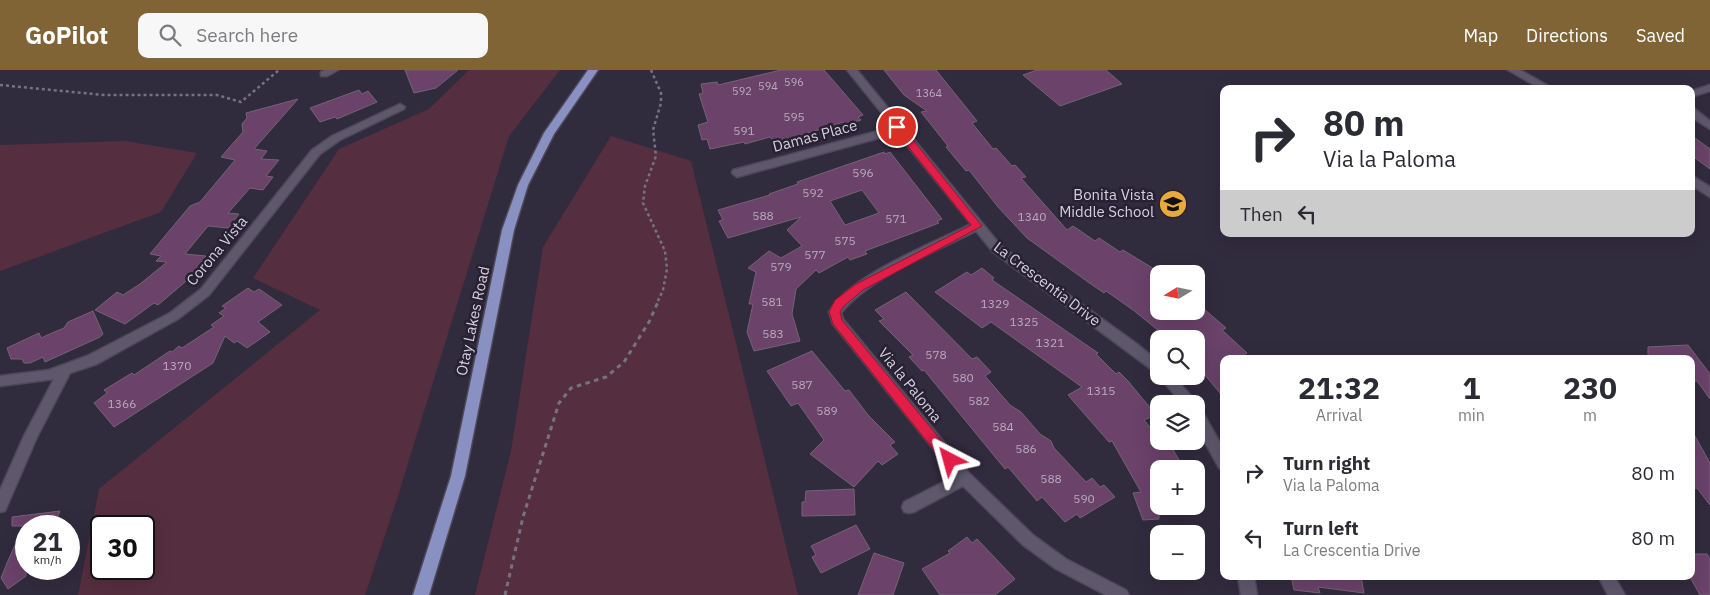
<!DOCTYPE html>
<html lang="en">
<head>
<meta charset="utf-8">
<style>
	:root { --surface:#fff; --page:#f7f7f7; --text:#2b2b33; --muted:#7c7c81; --accent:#816436 }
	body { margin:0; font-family:"IBM Plex Sans",sans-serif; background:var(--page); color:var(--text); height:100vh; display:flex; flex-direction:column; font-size:19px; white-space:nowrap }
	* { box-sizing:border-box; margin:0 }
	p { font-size:16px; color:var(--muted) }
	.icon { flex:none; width:28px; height:28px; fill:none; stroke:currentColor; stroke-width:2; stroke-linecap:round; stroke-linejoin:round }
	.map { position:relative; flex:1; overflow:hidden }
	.panel { position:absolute; left:1220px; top:285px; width:475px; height:225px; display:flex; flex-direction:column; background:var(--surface); border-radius:10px; box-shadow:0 5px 20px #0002 }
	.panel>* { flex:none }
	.top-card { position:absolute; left:1220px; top:15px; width:475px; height:152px; border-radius:10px; box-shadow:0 5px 20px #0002; background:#fff; color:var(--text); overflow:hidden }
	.needle { width:32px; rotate:260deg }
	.fabs { position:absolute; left:1150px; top:195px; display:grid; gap:10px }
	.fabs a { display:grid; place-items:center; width:55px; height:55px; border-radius:10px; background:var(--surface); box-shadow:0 5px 20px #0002; font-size:25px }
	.speed { position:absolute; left:15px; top:445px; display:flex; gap:10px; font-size:25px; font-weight:700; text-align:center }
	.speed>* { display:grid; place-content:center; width:65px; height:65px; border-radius:50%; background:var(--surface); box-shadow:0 5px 20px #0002; line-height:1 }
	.speed small { font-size:12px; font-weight:400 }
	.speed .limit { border:2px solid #111; border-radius:8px; background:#fff; color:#111 }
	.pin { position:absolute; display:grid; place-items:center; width:42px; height:42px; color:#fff; margin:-21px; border:2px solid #fff; border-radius:50%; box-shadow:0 1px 5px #0007 }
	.me { position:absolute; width:55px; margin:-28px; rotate:321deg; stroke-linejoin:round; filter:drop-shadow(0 0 4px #0008) }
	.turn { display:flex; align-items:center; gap:18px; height:105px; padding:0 20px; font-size:22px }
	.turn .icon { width:65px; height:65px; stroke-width:2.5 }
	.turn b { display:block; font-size:35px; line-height:42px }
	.then { display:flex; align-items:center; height:48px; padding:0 20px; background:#0003; gap:10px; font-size:19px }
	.eta { display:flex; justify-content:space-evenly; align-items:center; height:85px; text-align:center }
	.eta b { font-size:30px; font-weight:700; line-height:35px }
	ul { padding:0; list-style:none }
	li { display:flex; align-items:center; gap:15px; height:65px; padding:0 20px }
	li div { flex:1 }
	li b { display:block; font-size:19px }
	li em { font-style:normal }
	header { display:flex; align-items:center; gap:30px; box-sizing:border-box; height:70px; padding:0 25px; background:var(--accent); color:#fff }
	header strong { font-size:24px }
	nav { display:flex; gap:28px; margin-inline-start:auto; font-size:18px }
	.search { width:350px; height:45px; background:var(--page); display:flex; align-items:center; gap:12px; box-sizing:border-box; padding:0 18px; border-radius:10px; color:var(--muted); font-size:19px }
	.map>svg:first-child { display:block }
	.green { fill:#552f3f; fill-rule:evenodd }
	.building { fill:#6a426a; stroke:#756374; fill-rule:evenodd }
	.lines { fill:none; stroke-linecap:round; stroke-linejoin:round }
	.minor-casing { stroke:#4d4858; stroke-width:3 }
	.major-casing { stroke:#4d4858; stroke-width:3 }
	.path-far1 { stroke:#777282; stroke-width:2.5; stroke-dasharray:3 3; stroke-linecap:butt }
	.path { stroke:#777282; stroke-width:3; stroke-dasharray:4.5 4.5; stroke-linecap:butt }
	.minor { fill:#5f586d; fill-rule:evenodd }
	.major { fill:#8991c2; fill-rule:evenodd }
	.route { fill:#e11d48; stroke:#92132f }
	.labels { text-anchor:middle; stroke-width:5; stroke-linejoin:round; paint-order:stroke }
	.far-number-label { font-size:11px; fill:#baacc0 }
	.number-label { font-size:12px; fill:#baacc0 }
	.street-label { font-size:15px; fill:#d4d0dc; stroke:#272133 }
	.poi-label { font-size:15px; fill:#d4d0dc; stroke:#272133; text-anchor:end }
</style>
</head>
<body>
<header>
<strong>GoPilot</strong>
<div class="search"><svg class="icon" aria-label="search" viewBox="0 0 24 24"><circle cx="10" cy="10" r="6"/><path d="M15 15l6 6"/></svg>Search here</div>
<nav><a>Map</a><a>Directions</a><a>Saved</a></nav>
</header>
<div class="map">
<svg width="1710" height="525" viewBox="0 0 1710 525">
	<rect width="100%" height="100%" fill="#312b3e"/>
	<g class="green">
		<path d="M469 0H560L509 66 397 429 365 525H78L99 419 320 240 253 208 339 79 429 39ZM101 456H144V499H101Z"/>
		<path d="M611 66 691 91 798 525H475L511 381 543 177Z"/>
		<path d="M125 71 197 83 161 142 0 201V75Z"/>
	</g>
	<g class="building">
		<path d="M405 0H458L436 18 414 23Z"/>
		<path d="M781 0H824L863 45 858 47 861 50 846 55 844 52 775 73 770 67 745 74 744 72 710 79 707 69 702 70 698 55 708 52 699 24 703 23 701 14 717 12 718 15Z"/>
		<path d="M884 0H936L977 51 972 53 993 79 996 78 1012 96 1015 95 1026 107 1021 108 1067 160 1073 156 1095 171 1099 168 1120 182 1123 180 1159 202V241H1201L1204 239 1226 258 1222 260 1247 283 1236 289H1224V328L1196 294V269H1169L1133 240 1106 221 1104 223 1088 212 1027 168 998 137 969 100 966 101 946 77 948 76 921 42 927 41 904 25Z"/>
		<path d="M1037 0H1106L1122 14 1060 36 1023 5Z"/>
		<path d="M359 20 362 24 368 21 377 32 337 49 335 47 320 52 310 38Z"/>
		<path d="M298 29 254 79 267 81 261 89 279 90 266 106 273 107 263 120 250 118 228 143 239 144 228 158 208 156 185 184 206 186 185 212 158 235 154 233 125 254 95 240 117 222 123 225 140 214 167 192 156 191 161 186 150 184 190 136 200 132 235 90 221 87 243 62 242 54 247 48 246 43Z"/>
		<path d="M1691 65 1710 79V99L1691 85Z"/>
		<path d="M884 82 885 84 890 82 942 149 937 151 939 153 865 181 867 184 850 190 848 187 819 203 816 200 796 219 792 244 800 271 754 281 747 262 753 234H749L756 202 748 198 769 181 781 188 802 176 787 160 801 147 728 168 719 151 723 150 718 140 770 125 769 124 798 114 797 112ZM862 120 879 143 845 155 830 131Z"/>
		<path d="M982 198 994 208 992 210 1098 283 1096 284 1116 304 1119 302 1128 311 1156 345 1144 350 1159 368V371H1168L1179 390 1159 395V449L1143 450 1133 423 1141 422 1112 371 1109 372 1068 325 1082 317 991 252 982 258 935 222 967 202 971 205Z"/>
		<path d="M248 218 254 222 259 219 282 235 258 252 270 262 247 278 237 271 234 273 225 266 213 293 114 357 94 333 107 323 104 320 132 303 134 305 170 281 172 282 179 276 182 278 214 257 211 255 224 246 219 243 226 238 222 236Z"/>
		<path d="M906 222 972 289 977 287 991 302 985 306 1010 335 1021 342 1040 364 1051 371 1054 378 1086 412 1092 408 1100 417 1104 415 1115 427 1080 448 1077 444 1065 452 1042 427 1037 431 1008 397 1005 399 924 300 922 301 909 287 913 285 879 251 884 249 875 240Z"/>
		<path d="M93 241 103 264 100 267 45 292 43 287 30 293H24L22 289H11L7 278 39 263 41 268 52 263 64 258 68 252Z"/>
		<path d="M1688 275 1710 304V329L1697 311H1691V289H1648V277Z"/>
		<path d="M812 281 845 321 849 320 868 345 895 372 890 375 898 384 882 395 878 391 854 417 810 384 824 370 798 333 791 336 767 301Z"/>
		<path d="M1691 359 1710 393V435L1697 418 1691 419Z"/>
		<path d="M854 419 855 445 802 446V432H805L806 421Z"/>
		<path d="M60 441 54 456H12V447Z"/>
		<path d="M856 455 870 479 821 503 812 487 816 485 811 476Z"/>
		<path d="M967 467 972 473 977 469 1015 509 995 525H940L922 499 950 483 948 481Z"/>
		<path d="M26 474V506L8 519 1 508 7 493 15 475Z"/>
		<path d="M874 483 904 493 893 525H858Z"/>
		<path d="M1691 484H1707L1710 489V525H1700L1691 509Z"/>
		<path d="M1291 506H1361L1364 523 1318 517 1320 523 1294 520Z"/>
	</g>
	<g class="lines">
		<defs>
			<g id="minor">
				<path d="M325 0H338L327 6H321V2Z"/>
				<path d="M847 0H857L1001 176 1137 274 1159 292V305L993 182 976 161C935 182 870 207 841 243L843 249 970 404 1033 465 1066 489 1126 520 1129 525H1106L1056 499 1023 475 963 416 914 442 909 443 904 442 902 437 904 432 955 406 833 254 829 242C849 206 933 173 971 154L897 63 737 107 732 103 733 100 893 57Z"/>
				<path d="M1508 0H1520L1554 19H1541Z"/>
				<path d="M1710 15V21L1691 27V21Z"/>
				<path d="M400 34 405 37 404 39 340 70 320 84 209 225 178 249 97 294 70 303 37 367 5 441 0 442V420L24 366 54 309 0 316V306L49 300 87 286 170 243 201 219 312 80 332 66Z"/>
				<path d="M1691 36 1710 51V59L1691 47Z"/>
				<path d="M1691 105 1710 117V127L1691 115Z"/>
				<path d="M1159 306H1173L1195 330 1197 334 1196 335 1182 334Z"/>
				<path d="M1196 338 1201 339 1224 380V400L1219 398 1196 356Z"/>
				<path d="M1238 506H1254L1257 525H1241Z"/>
				<path d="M1598 506H1614L1625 525H1608Z"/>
			</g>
			<path id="major" d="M588 0H598L554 64 528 115 514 160 465 406 429 525H413L451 406 502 160 518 115 544 63Z"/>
		</defs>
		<use href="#minor" class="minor-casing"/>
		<use href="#major" class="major-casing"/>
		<g class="path-far1">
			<path d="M651 0 661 23V33L653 60 656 86 645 116 643 133 665 181 667 199 663 220 657 233"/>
			<path d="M0 15 104 25H217L241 32 279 0"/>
		</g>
		<path class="path" d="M505 525 523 447 559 333 571 318 606 307 624 292 649 252 658 232"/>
		<use href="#minor" class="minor"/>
		<use href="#major" class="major"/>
	</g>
	<path class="route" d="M897 54 901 55 982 156 863 220 844 236 840 242 842 250 954 386 956 390 950 395 945 394 833 254 829 242 835 230 856 214 971 155 894 59 893 57Z"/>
	<defs>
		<symbol id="school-disc" viewBox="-11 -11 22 22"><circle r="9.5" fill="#eaaa39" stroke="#272133"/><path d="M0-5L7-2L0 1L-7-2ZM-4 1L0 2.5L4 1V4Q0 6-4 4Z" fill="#111"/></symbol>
	</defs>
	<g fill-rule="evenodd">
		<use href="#school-disc" x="1157" y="118" width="32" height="32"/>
	</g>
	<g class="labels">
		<g class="far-number-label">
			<text x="794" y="16">596</text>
			<text x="768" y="20">594</text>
			<text x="742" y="25">592</text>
			<text x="929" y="27">1364</text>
		</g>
		<g class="number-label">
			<text x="794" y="51">595</text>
			<text x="744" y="65">591</text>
			<text x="863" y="107">596</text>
			<text x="813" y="127">592</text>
			<text x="763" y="150">588</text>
			<text x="1032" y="151">1340</text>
			<text x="896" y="153">571</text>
			<text x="845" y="175">575</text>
			<text x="815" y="189">577</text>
			<text x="781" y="201">579</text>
			<text x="772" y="236">581</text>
			<text x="995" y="238">1329</text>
			<text x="1024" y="256">1325</text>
			<text x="773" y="268">583</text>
			<text x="1050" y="277">1321</text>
			<text x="936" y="289">578</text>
			<text x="177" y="300">1370</text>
			<text x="963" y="312">580</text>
			<text x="802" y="319">587</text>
			<text x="1101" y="325">1315</text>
			<text x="979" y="335">582</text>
			<text x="122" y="338">1366</text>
			<text x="827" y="345">589</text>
			<text x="1003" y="361">584</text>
			<text x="1026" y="383">586</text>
			<text x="1051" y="413">588</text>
			<text x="1084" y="433">590</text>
		</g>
		<g class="street-label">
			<text transform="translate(815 66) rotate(-15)" y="5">Damas Place</text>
			<text transform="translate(217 181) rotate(-50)" y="5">Corona Vista</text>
			<text transform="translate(1047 214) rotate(37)" y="5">La Crescentia Drive</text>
			<text transform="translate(473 251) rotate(-78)" y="5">Otay Lakes Road</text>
			<text transform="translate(910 315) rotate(51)" y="5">Via la Paloma</text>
		</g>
		<g class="poi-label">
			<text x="1154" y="130">Bonita Vista<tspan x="1154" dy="17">Middle School</tspan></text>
		</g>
	</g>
</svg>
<div class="fabs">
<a><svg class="needle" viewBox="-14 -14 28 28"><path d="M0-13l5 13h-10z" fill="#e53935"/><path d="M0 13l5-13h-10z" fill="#7c7c81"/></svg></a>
<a><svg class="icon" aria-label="search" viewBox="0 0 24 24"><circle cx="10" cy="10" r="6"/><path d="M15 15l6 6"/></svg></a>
<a><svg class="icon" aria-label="layers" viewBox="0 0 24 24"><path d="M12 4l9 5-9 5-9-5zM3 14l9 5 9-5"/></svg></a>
<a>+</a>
<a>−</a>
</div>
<div class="speed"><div>21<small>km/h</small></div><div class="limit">30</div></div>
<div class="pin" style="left:897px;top:57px;background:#d93025"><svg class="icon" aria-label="arrive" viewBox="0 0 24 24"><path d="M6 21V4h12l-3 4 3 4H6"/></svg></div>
<svg class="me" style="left:950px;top:390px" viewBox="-20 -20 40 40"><path d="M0-17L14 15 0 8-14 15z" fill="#e11d48" stroke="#fff" stroke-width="4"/></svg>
<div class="top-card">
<div class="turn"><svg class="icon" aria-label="right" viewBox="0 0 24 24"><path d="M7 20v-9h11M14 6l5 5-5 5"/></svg><div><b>80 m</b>Via la Paloma</div></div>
<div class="then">Then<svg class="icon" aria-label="left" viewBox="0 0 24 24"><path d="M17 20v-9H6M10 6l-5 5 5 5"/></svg></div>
</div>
<section class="panel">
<div class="eta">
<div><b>21:32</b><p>Arrival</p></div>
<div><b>1</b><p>min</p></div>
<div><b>230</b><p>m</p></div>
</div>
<ul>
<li><svg class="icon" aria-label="right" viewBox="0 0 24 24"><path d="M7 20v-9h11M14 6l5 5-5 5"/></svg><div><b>Turn right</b><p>Via la Paloma</p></div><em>80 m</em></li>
<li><svg class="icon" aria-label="left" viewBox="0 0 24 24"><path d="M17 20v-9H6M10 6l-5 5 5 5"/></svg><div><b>Turn left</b><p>La Crescentia Drive</p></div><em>80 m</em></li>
</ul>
</section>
</div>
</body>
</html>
